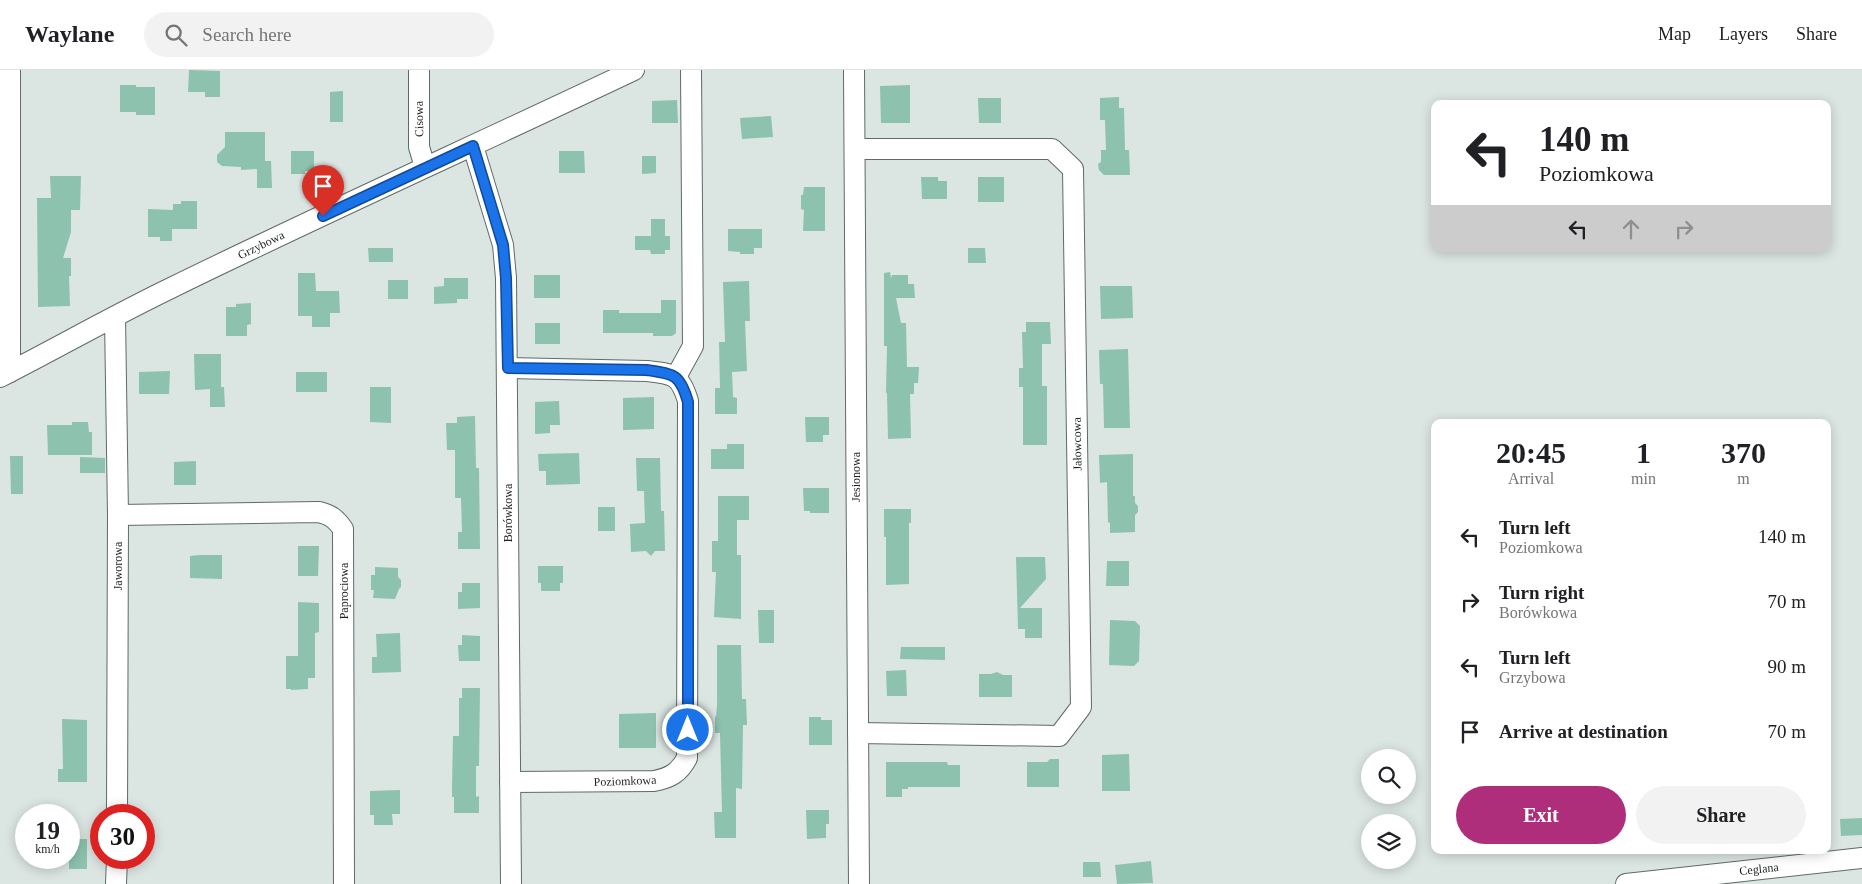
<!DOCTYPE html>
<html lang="en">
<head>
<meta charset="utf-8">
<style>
	:root { --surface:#fff; --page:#f2f2f2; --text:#202124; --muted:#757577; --line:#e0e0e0; --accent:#af2e7b }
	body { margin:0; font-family:Georgia,serif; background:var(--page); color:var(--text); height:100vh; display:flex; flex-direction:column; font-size:19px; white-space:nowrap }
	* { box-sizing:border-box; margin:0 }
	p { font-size:16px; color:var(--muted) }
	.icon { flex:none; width:28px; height:28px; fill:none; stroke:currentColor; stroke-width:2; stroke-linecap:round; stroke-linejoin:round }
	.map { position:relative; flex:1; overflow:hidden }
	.drawer { position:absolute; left:1431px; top:349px; width:400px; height:435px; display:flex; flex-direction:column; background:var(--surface); border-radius:10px; box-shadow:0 2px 12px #0003 }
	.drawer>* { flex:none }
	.banner { position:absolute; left:1431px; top:30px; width:400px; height:152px; border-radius:10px; box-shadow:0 2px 12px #0003; background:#fff; color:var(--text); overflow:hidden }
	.controls { position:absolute; left:1361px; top:679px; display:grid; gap:10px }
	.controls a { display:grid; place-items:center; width:55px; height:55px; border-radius:50%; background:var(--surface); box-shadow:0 2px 12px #0003; font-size:25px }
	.speed { position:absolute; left:15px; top:734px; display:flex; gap:10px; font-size:25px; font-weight:700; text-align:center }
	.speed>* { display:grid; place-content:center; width:65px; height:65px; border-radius:50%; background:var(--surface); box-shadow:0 2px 12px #0003; line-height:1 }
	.speed small { font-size:12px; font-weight:400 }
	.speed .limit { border:8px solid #d22; background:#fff; color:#111 }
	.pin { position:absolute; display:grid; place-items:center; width:42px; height:42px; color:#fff; margin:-51px -21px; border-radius:50% 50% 50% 0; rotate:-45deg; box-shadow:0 0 5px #0007 }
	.pin .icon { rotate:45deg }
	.me { position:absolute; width:55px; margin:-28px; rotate:0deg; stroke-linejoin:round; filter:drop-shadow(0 0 4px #0008) }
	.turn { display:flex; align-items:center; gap:18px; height:105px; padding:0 25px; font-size:22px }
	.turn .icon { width:65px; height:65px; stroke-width:2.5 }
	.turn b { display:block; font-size:35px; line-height:42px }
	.lanes { display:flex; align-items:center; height:48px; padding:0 25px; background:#0003; justify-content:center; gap:25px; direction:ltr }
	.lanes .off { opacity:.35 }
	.eta { display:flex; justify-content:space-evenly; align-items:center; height:85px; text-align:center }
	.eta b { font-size:30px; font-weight:600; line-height:35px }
	.primary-button { display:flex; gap:10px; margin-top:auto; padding:10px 25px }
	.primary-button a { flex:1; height:58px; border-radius:30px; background:var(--accent); color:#fff; font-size:20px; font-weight:600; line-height:58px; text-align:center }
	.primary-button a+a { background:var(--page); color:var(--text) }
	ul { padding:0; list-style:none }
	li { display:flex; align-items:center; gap:15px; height:65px; padding:0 25px }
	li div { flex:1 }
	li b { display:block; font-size:19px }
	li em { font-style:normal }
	header { display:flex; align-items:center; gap:30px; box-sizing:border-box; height:70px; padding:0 25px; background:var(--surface); border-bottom:1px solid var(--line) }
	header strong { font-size:24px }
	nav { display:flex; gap:28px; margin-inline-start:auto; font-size:18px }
	.search { width:350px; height:45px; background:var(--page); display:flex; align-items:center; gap:12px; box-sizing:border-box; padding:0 18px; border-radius:28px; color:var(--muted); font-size:19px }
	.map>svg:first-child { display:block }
	.building { fill:#8dc2af }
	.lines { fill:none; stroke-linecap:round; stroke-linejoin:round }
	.minor-casing { stroke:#616a67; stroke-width:22 }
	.minor { stroke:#fff; stroke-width:20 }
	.route-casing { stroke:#114b97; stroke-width:12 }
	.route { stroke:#1a73e8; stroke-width:9 }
	.labels { text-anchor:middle; stroke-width:4; stroke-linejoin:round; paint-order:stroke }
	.street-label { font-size:12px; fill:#1c201f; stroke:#fff }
</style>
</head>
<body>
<header>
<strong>Waylane</strong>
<div class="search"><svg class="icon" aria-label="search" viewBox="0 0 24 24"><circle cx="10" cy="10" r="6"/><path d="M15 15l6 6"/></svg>Search here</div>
<nav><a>Map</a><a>Layers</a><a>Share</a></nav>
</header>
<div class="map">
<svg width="1862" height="814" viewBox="0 0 1862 814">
	<rect width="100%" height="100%" fill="#dbe5e1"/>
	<g class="building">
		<path d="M189 0 220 1V27H205V22H188Z"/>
		<path d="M120 15H136V17H155V45H136V42H120Z"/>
		<path d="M910 15V53H881L880 16Z"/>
		<path d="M343 21V52H330V22Z"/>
		<path d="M1119 27V38H1124L1125 80H1129L1130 105H1104L1099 100 1098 94 1101 92V80H1106L1105 50H1100V28Z"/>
		<path d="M978 28H1001V53H979Z"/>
		<path d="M677 30 678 53H652V31Z"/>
		<path d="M771 46 773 67 742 69 740 48Z"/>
		<path d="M225 62H265V91H271L272 118H257V99L241 100V97L222 96 217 92V85L225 77Z"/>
		<path d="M291 81H314V101H305V104H291Z"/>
		<path d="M559 81H584L585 103H559Z"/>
		<path d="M642 86H656V103L642 104Z"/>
		<path d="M50 106H81L80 140H71V162L63 188H71V206H69L70 236 38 237 37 128H51Z"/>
		<path d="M921 107H938V111H947V129H922Z"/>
		<rect x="978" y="107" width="26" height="25"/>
		<path d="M804 117H825V161H803L804 140 801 139V125H803Z"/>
		<path d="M181 131H197V159H172V171H160V167H148V139L173 140V134H181Z"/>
		<path d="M651 149H665V166H670V180H665V184H651L650 180H635V166H651Z"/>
		<path d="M728 159H762V178H754V184H740V182L728 181Z"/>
		<path d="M368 178H393V192H369Z"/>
		<path d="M968 178H985L986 193H968Z"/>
		<path d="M890 202 891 208 892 205H908V214H914L915 228H896L901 253H906L907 297H919L918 313H914V324H910L911 368 888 369 887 323H886L887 276H884V203Z"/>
		<path d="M298 203H315L316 221H339L340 243H330V257H312V246H298Z"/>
		<rect x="534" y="205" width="26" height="23"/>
		<path d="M444 208H468V229H457V233L434 234V217L444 216Z"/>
		<rect x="388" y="210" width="20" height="19"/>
		<path d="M749 211 750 251H745L747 301 732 302 733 327 737 328V344H715V318H720L719 272H725L723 212Z"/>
		<path d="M1100 216H1132L1133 248 1101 249Z"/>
		<path d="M661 230H676V263L672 266H653V263H603V240H619V243H661Z"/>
		<path d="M251 233V254L247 255V266H226V237H236V234Z"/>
		<path d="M1026 252H1050L1051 274H1042V316H1047V375H1023V317H1019V298H1023L1022 262H1026Z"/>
		<rect x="535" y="253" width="25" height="21"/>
		<path d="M1128 279 1130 358H1104L1103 314H1100L1099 280Z"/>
		<path d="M194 284H221V317H224L225 337H210V319L195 320Z"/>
		<path d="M170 301 169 324H139V302Z"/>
		<rect x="296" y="302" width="31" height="20"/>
		<path d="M370 317H391V353L370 352Z"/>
		<path d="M654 327V359L623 360V328Z"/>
		<path d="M559 331 560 355H550V363L535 364V332Z"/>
		<path d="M475 346 476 398H479L480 479H458V462H462L461 428H455V380H447L446 353H457V347Z"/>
		<path d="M805 347H829V365H823V372H806Z"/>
		<path d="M72 352H88L89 362H92V385H48L47 355H72Z"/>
		<path d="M727 374H744V399H711V379H727Z"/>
		<path d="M579 383 580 414 546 415V401H539L538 384Z"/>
		<path d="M1133 384V426H1135V433L1138 436V442L1135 445V462L1110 463V453L1108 452 1107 412 1100 413 1099 385Z"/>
		<path d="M10 386H23V424H11Z"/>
		<path d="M80 387 105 388V403H80Z"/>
		<path d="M636 388H660L661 441H664L665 481H655L651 486 646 481 631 482 630 454 645 453 644 421H637Z"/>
		<path d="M196 391V415H174V392Z"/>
		<path d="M803 418H829V443H810V441H804Z"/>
		<path d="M718 426H749V450H737V485H741V549L714 547 716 502H712V471H718Z"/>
		<rect x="598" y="437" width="17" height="24"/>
		<path d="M884 439H911V453H909V514L886 515V467H884Z"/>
		<path d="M298 476H319L318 506H298Z"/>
		<path d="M200 485H222V509L190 508V486Z"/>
		<path d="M1016 487H1045L1046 509 1020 538H1042V568H1025V559H1018Z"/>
		<path d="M1107 491H1129V516H1106Z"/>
		<path d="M538 496H563V513H560V521H541V513H538Z"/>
		<path d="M375 497 398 498V507L401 510V517L399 519 395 529 373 528 374 520H371V505H375Z"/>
		<path d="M462 513H480V538L458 539V522H462Z"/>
		<path d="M298 532 319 533V562L315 563V608H308V619L291 620V619H286V586H298Z"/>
		<path d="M758 540H774V573H759Z"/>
		<path d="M1110 550 1135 551 1140 556 1139 591 1134 596 1109 595Z"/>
		<path d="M400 563 401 602 372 603V587H377L376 564Z"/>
		<path d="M462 565 480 566V591H459L458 575H462Z"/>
		<path d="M717 575H741L742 629H746L747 655H743L742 719 736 718V768H715L714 742H722L720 663H715V646L716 647 717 635Z"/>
		<path d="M901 577H945V590L900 589Z"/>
		<path d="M906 600 907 626H887L886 601Z"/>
		<path d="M997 602 1003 605H1012V627H979V604H991Z"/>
		<path d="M462 618H480L479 696H476V727L479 726V743H454V727H452V717L453 666H459V628H462Z"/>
		<path d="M656 643V678H619V644Z"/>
		<path d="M809 647H821V650H832V675H809Z"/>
		<path d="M62 649 87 650V712H58V699H63Z"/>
		<path d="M1129 684 1130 721H1102V685Z"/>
		<path d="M1050 689H1059V717H1027V692H1047Z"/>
		<path d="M886 692H947L948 695H960V717H908V719H902V727H886Z"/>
		<path d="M400 720V744H392L393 755H374V745H370V721Z"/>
		<path d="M806 740H829V754H826V768L807 769Z"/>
		<path d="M1862 748V765L1841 766 1840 749Z"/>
		<rect x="69" y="769" width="18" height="30"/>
		<path d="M1151 791 1153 813 1117 814 1115 795Z"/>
		<path d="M1083 792H1100L1101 807H1083Z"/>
	</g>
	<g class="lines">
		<defs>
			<g id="minor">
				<path d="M10 0V302"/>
				<path d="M419 0V77L425 97"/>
				<path d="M854 0 859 814"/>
				<path d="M473 76 503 175 506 208 511 814"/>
				<path d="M855 79H1052L1073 99 1081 637 1059 666 858 663"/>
				<path d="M115 247 118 445 117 745"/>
				<path d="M507 298 647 301C673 304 680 304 688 331L687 688C679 703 670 708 654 711L510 712"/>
				<path d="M0 307C57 278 113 246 171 218 324 143 480 73 634 0"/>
				<path d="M676 307 693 276 691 0"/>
				<path d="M118 445 319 442C331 445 336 449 343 459L344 814"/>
				<path d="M116 814 117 788"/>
				<path d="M1626 814 1862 788"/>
			</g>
		</defs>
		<use href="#minor" class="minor-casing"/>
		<use href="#minor" class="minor"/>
	</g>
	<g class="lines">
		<defs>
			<path id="route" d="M323 146 473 76 503 175 506 208 508 298 647 300C674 304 680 304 688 332V660"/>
		</defs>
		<use href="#route" class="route-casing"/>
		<use href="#route" class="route"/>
	</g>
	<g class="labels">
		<g class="street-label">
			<text transform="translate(419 49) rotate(-91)" y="4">Cisowa</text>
			<text transform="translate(261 175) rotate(-26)" y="4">Grzybowa</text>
			<text transform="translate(1077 374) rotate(-91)" y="4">Jałowcowa</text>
			<text transform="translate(856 407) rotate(-90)" y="4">Jesionowa</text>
			<text transform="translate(508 443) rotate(-90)" y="4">Borówkowa</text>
			<text transform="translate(118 496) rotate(-90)" y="4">Jaworowa</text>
			<text transform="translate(344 521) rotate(-90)" y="4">Paprociowa</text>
			<text transform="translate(625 711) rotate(-2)" y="4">Poziomkowa</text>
			<text transform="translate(1759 799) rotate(-6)" y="4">Ceglana</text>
		</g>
	</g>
</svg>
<div class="controls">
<a><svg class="icon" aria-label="search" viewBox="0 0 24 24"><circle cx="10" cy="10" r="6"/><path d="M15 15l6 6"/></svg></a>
<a><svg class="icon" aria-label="layers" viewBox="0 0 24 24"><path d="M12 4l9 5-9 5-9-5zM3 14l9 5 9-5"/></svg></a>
</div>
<div class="speed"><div>19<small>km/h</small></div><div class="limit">30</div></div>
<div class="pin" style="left:323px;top:146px;background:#d93025"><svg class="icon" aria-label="arrive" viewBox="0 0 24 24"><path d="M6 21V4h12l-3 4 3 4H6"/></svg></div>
<svg class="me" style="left:688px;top:660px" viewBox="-20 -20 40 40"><circle r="17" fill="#1a73e8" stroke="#fff" stroke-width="3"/><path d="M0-11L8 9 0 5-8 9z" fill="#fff"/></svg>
<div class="banner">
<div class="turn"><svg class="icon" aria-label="left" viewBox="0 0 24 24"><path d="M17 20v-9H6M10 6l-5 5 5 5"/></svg><div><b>140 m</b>Poziomkowa</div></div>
<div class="lanes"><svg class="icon" aria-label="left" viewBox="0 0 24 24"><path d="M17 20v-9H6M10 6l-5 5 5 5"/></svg><svg class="icon off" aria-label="ahead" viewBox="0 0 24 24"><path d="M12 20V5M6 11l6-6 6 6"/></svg><svg class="icon off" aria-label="right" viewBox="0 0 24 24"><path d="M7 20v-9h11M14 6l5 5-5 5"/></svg></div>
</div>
<section class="drawer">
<div class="eta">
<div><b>20:45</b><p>Arrival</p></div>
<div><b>1</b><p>min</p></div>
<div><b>370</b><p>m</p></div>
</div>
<ul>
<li><svg class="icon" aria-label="left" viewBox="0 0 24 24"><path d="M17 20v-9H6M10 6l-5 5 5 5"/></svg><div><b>Turn left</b><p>Poziomkowa</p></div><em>140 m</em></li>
<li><svg class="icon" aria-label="right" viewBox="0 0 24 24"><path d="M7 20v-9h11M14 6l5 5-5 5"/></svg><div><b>Turn right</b><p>Borówkowa</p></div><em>70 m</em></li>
<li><svg class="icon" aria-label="left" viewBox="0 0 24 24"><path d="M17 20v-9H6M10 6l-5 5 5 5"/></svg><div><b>Turn left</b><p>Grzybowa</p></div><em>90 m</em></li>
<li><svg class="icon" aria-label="arrive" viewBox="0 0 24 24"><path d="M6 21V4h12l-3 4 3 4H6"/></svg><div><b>Arrive at destination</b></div><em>70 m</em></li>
</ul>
<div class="primary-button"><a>Exit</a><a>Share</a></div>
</section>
</div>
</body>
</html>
